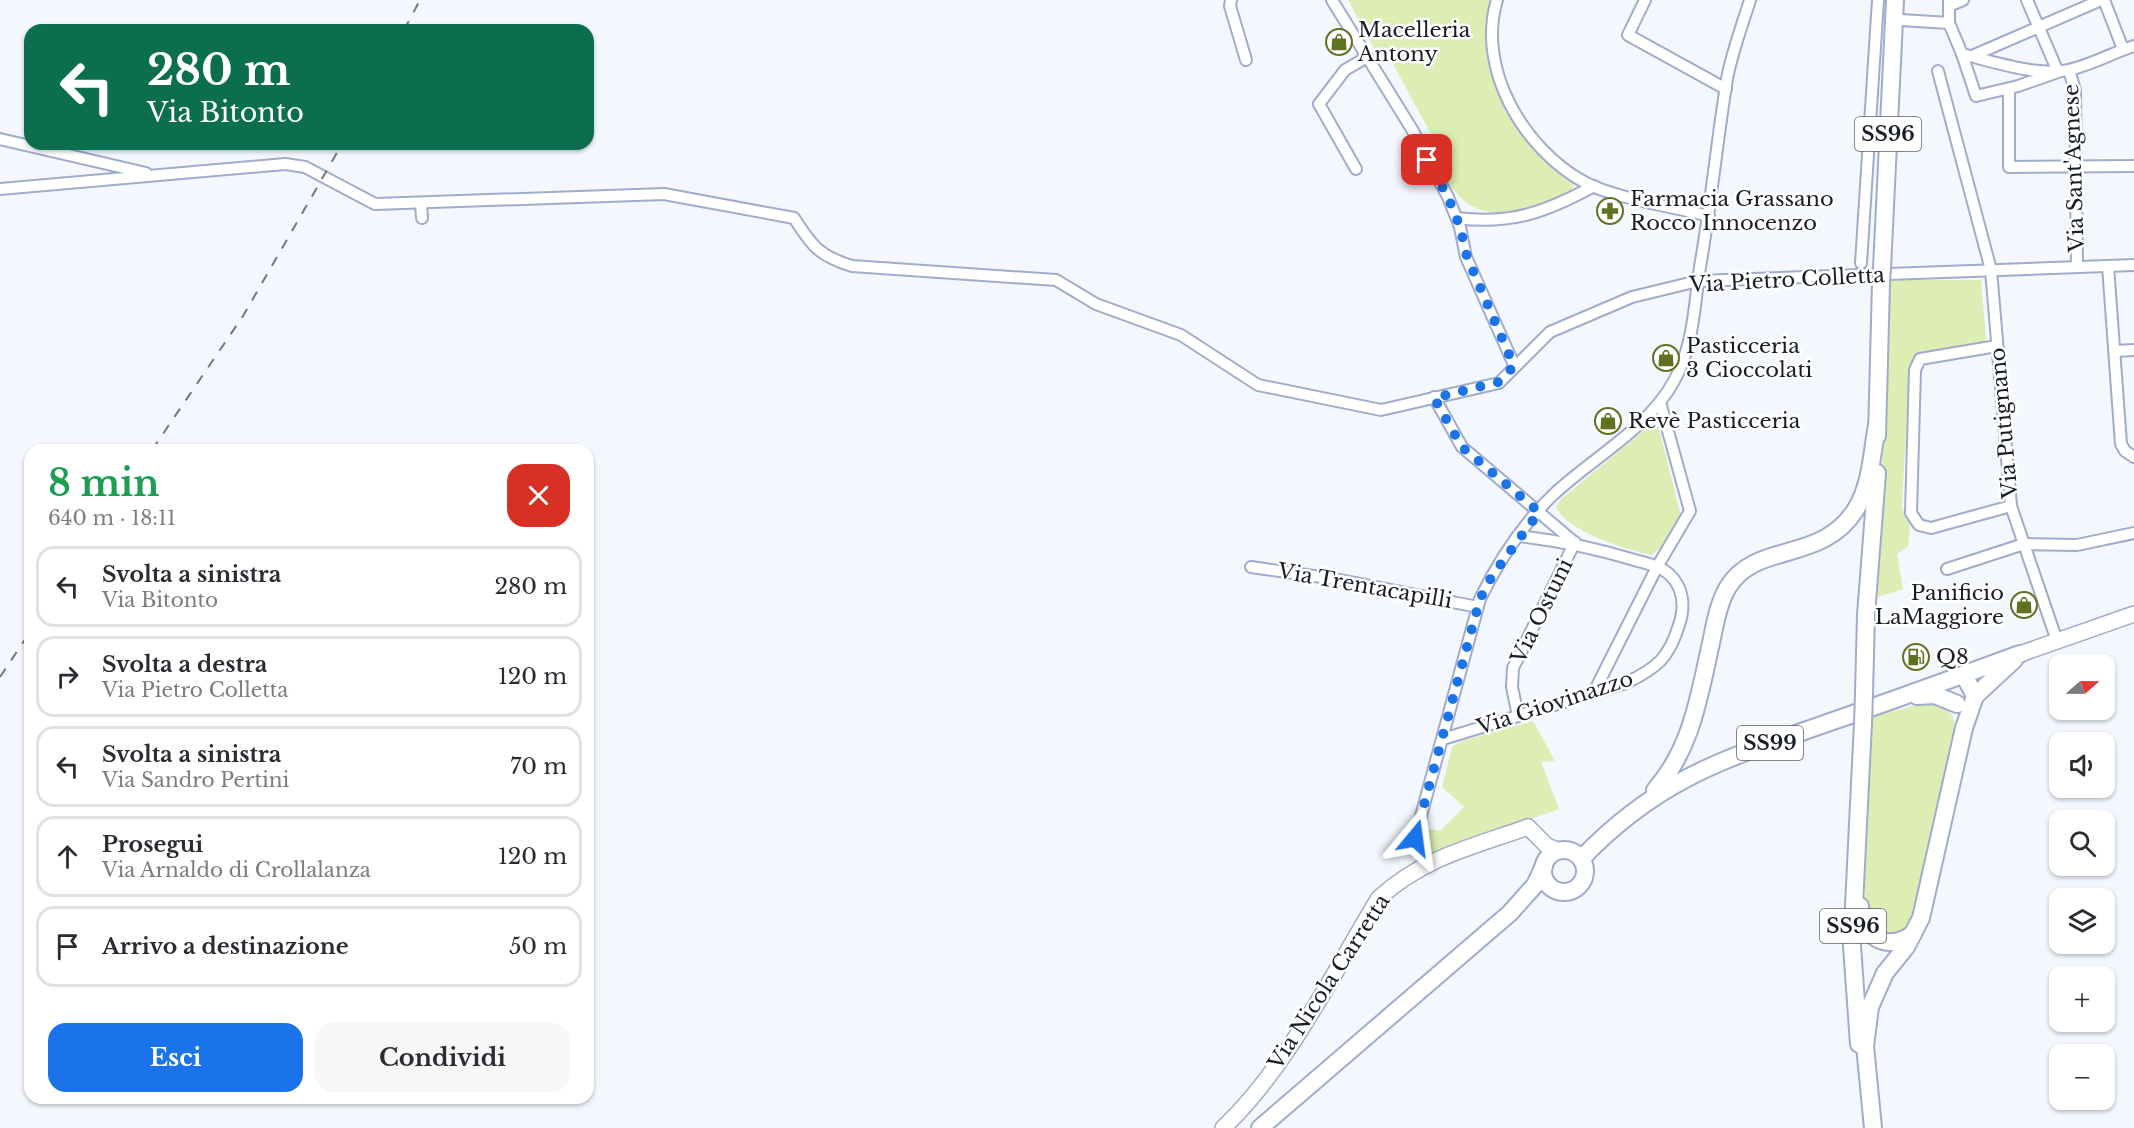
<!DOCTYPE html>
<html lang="it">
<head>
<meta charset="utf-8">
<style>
	:root { --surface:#fff; --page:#f7f7f7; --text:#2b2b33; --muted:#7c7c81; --line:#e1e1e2; --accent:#1a73e8 }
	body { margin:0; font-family:"Libre Baskerville",serif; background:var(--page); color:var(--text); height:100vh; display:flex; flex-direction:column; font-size:22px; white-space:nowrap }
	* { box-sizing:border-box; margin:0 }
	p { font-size:20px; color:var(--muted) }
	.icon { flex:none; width:33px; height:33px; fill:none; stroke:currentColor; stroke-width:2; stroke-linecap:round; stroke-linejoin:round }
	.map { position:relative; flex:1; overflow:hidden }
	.details { position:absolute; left:24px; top:444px; width:570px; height:660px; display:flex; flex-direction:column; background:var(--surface); border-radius:18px; box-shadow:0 2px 4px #0004 }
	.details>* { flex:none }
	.guide { position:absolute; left:24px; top:24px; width:570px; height:126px; border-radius:18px; box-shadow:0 2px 4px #0004; background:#0b6e4f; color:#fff; overflow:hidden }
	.needle { width:39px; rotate:70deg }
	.tools { position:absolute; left:2049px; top:654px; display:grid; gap:12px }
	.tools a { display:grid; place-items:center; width:66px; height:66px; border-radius:12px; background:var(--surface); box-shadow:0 2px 4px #0004; font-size:30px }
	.pin { position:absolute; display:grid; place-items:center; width:51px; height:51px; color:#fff; margin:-26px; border-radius:12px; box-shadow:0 3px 9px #0006 }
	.me { position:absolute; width:66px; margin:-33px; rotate:16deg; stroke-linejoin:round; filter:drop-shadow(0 0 4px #0008) }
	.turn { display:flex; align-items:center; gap:21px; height:126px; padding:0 24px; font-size:27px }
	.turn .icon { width:78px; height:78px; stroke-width:2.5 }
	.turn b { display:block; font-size:42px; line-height:51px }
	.round { display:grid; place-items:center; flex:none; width:63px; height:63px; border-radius:18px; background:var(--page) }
	.head { display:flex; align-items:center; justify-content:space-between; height:102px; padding:0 24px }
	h1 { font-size:36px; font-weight:800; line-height:45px; color:#1e9e55 }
	.button { display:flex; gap:12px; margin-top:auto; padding:12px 24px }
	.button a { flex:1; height:69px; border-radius:18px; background:var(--accent); color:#fff; font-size:24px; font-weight:800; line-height:69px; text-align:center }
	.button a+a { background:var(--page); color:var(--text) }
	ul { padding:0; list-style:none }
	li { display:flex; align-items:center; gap:18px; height:81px; margin:0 12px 9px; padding:0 12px; border:3px solid var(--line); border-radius:18px }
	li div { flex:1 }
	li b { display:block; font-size:22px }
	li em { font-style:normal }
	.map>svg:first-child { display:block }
	.green { fill:#ddedb3 }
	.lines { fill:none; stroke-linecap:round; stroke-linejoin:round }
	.street-casing { stroke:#9faccc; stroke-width:14 }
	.secondary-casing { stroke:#9faccc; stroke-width:18 }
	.primary-casing { stroke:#9faccc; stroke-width:20 }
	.street { stroke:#fff; stroke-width:10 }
	.secondary { stroke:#fff; stroke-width:15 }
	.primary { stroke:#fff; stroke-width:16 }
	.rail { stroke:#737781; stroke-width:2; stroke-dasharray:10 10; stroke-linecap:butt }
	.primary-bridge-casing { stroke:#9faccc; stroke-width:20; stroke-linecap:butt }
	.primary-bridge { stroke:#fff; stroke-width:16 }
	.route { stroke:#1a73e8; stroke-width:10; stroke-dasharray:0 18 }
	.labels { text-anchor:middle; stroke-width:5; stroke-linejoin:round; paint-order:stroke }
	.shield { fill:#fff; stroke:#5d6169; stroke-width:1.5 }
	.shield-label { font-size:20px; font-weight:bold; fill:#181d29 }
	.poi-label { font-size:21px; fill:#181d29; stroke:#fff; text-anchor:start }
	.street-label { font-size:21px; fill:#181d29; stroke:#fff }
</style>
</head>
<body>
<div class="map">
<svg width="2134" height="1128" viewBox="0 0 2134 1128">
	<rect width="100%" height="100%" fill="#f4f7fe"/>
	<g class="green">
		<path d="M1348 0H1490C1481 82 1507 135 1574 183L1571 192C1529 208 1482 232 1450 185 1444 176 1439 163 1433 153L1438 147 1386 51 1374 48Z"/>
		<path d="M1891 280H1981L1986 339 1982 343 1922 353 1913 359 1909 376 1902 507 1910 526 1908 547 1897 554 1903 589 1875 598Z"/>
		<path d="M1652 424 1658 425 1681 516 1662 547 1651 555C1627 550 1566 531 1556 507L1560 500Z"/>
		<path d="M1931 701C1949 708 1954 713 1956 733L1916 923 1909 933 1889 937 1870 928 1864 913 1871 717Z"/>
		<path d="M1533 721 1555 761 1541 762 1559 809 1434 854 1426 845 1429 829 1440 831 1464 807 1442 787 1452 747 1462 741Z"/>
	</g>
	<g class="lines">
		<defs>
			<g id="street">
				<path d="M1231 0 1230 6 1246 60"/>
				<path d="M1332 0 1413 131 1448 197 1460 227 1466 257 1514 365"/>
				<path d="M1497 0C1476 69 1524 149 1584 182 1613 198 1675 207 1709 216"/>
				<path d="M1645 0 1628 35 1726 89"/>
				<path d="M1949 0V23L1962 54C1991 61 2038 77 2068 70 2091 65 2112 53 2134 46"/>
				<path d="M2104 0 2123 49"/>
				<path d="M1949 6 1963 0"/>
				<path d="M1901 20 1949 23"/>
				<path d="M1962 54 1976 96 2018 86 2058 72 2027 0"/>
				<path d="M1972 56 2101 0"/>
				<path d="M2069 70 2075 90 2077 267"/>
				<path d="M1938 71 1991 270 2011 506 2057 641"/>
				<path d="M2009 89V167L2134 166"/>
				<path d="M0 139 146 173"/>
				<path d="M1356 169 1319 104 1345 70 1367 57"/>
				<path d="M0 189 285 164 305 167 375 204 664 194 794 218C812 246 819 256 852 266L1056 280 1096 304 1181 335 1258 385 1381 410 1499 383 1550 332 1632 297 1698 281 2134 265"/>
				<path d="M421 203 422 218"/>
				<path d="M1457 218C1511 225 1546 212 1594 186"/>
				<path d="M1861 263 1878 0"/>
				<path d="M2108 266 2121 444 2125 451 2134 457"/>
				<path d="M1997 346 1920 359 1915 370 1911 513 1919 525 1931 528 2011 506"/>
				<path d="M2115 351 2134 350"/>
				<path d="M1434 397 1462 447 1574 542"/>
				<path d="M1251 567 1335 579 1478 607"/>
				<path d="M1947 569 2024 544 2077 545 2134 533"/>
				<path d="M1594 692 1657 567 1690 511 1660 402"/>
				<path d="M1518 716 1512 687 1513 668 1575 542"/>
				<path d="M1443 739 1626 683C1657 668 1669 658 1679 625 1685 607 1684 588 1669 574 1659 565 1644 563 1631 559 1591 547 1561 541 1519 536"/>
				<path d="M1429 863 1415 838 1480 599C1498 562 1523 524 1553 495 1592 458 1648 429 1674 381 1694 345 1694 306 1700 267 1711 204 1717 141 1727 79 1732 52 1742 26 1750 0"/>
			</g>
			<g id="secondary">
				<path d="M2020 654 2134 614"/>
				<path d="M1528 827 1547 846 1559 851"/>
				<path d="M1223 1128C1287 1068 1333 973 1379 898 1424 857 1472 847 1528 827"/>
			</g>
			<g id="primary">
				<path d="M1882 268 1895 0"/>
				<path d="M1877 436 1881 283"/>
				<path d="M1864 694 1866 615 1877 473"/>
				<path d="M1917 696 1935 695 1957 704"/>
				<path d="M1975 696 2014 660"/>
				<path d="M1655 790C1692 748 1699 696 1711 643 1715 624 1718 604 1728 587 1756 541 1822 564 1856 509 1871 485 1872 452 1877 425"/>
				<circle cx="1564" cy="871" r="21"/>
				<path d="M1581 859C1659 777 1728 758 1830 722 1894 700 1957 677 2020 654"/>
				<path d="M1860 906C1861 936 1886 953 1913 934"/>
				<path d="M1859 1044 1852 946 1863 723"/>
				<path d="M1260 1128 1510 913 1535 885 1544 866"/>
				<path d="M1873 1128 1865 1046 1870 1007 1885 973 1906 947 1921 918 1964 728 1975 696 1964 675"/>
			</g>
		</defs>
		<use href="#street" class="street-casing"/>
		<use href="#secondary" class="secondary-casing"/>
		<use href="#primary" class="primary-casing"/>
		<use href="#street" class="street"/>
		<use href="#secondary" class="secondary"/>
		<use href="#primary" class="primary"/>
		<g class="rail">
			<path d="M404 30 420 0"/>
			<path d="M152 450 243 316 342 144"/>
			<path d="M0 677 30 632"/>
		</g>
		<defs>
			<g id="primary-bridge">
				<path d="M1881 283 1882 268"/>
				<path d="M1863 723 1864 694"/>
			</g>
		</defs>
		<use href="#primary-bridge" class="primary-bridge-casing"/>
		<use href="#primary-bridge" class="primary-bridge"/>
	</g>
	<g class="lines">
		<path class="route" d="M1415 838 1480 599 1492 576 1539 512 1462 447 1434 398 1499 382 1514 366 1467 257 1460 227 1448 197 1427 160"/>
	</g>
	<defs>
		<symbol id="shop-ring" viewBox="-11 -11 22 22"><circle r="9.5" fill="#fff" stroke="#60711f" stroke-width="1.5"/><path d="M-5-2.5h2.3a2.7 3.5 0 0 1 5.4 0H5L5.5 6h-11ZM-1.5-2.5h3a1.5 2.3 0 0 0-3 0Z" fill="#60711f"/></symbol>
		<symbol id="pharmacy-ring" viewBox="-11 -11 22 22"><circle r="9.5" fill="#fff" stroke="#60711f" stroke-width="1.5"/><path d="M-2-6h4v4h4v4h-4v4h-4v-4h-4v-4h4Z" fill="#60711f"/></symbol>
		<symbol id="fuel-ring" viewBox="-11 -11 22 22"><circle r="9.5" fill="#fff" stroke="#60711f" stroke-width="1.5"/><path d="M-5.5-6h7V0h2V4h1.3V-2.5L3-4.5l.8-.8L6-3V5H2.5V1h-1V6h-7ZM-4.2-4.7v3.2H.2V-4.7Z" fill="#60711f"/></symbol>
	</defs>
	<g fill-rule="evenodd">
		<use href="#shop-ring" x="1324" y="27" width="30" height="30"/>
		<use href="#pharmacy-ring" x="1595" y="196" width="30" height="30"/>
		<use href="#shop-ring" x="1651" y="343" width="30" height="30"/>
		<use href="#shop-ring" x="1593" y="406" width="30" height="30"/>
		<use href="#shop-ring" x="2009" y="590" width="30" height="30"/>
		<use href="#fuel-ring" x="1901" y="642" width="30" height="30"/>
	</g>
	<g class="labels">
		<g class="shield">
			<rect x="1855" y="117" width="66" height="34" rx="4.5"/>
			<rect x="1737" y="726" width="66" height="34" rx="4.5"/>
			<rect x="1820" y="909" width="66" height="34" rx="4.5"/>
		</g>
		<g class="shield-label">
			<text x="1888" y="141">SS96</text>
			<text x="1770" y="750">SS99</text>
			<text x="1853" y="933">SS96</text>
		</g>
		<g class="poi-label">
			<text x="1358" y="37">Macelleria<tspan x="1358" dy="24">Antony</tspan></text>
			<text x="1630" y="206">Farmacia Grassano<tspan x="1630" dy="24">Rocco Innocenzo</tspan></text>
			<text x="1686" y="353">Pasticceria<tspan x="1686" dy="24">3 Cioccolati</tspan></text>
			<text x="1628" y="428">Revè Pasticceria</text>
			<text x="2004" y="600" text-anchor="end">Panificio<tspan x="2004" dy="24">LaMaggiore</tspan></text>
			<text x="1936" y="664">Q8</text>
		</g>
		<g class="street-label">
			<text transform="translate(2074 168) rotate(-92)" y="7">Via Sant'Agnese</text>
			<text transform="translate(1787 280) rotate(-3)" y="7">Via Pietro Colletta</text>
			<text transform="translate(2004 423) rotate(-95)" y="7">Via Putignano</text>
			<text transform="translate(1365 586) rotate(10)" y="7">Via Trentacapilli</text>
			<text transform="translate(1542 611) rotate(-64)" y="7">Via Ostuni</text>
			<text transform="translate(1555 703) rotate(-18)" y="7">Via Giovinazzo</text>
			<text transform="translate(1329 982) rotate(-57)" y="7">Via Nicola Carretta</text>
		</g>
	</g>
</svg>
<div class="tools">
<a><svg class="needle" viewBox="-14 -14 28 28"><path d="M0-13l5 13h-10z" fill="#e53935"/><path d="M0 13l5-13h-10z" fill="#7c7c81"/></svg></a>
<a><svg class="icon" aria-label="sound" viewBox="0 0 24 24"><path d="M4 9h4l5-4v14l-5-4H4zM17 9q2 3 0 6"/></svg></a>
<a><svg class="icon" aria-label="search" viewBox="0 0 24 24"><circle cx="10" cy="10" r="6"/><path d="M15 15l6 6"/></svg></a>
<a><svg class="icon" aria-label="layers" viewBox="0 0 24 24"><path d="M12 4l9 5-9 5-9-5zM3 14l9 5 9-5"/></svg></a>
<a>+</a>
<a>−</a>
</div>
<div class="pin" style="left:1427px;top:160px;background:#d93025"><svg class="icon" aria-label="arrive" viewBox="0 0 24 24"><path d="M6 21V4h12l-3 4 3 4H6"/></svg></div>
<svg class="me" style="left:1415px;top:838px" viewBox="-20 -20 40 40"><path d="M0-17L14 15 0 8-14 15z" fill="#1a73e8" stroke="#fff" stroke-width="4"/></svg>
<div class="guide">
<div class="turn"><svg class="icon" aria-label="left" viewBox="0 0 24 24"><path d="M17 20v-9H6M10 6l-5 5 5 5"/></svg><div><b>280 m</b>Via Bitonto</div></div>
</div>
<section class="details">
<div class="head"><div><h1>8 min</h1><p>640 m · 18:11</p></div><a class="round" style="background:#d93025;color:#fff"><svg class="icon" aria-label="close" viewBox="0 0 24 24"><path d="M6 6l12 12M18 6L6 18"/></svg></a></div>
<ul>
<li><svg class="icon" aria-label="left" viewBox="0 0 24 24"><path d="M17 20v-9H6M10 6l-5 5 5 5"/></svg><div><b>Svolta a sinistra</b><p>Via Bitonto</p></div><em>280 m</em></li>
<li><svg class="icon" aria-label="right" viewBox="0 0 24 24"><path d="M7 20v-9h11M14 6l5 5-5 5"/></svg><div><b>Svolta a destra</b><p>Via Pietro Colletta</p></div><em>120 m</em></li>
<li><svg class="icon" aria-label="left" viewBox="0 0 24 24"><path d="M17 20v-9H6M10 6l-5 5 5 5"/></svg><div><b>Svolta a sinistra</b><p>Via Sandro Pertini</p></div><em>70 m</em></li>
<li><svg class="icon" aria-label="ahead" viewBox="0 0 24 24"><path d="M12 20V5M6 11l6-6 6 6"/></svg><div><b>Prosegui</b><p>Via Arnaldo di Crollalanza</p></div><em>120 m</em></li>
<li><svg class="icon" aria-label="arrive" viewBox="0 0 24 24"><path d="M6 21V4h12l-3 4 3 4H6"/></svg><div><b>Arrivo a destinazione</b></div><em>50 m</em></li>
</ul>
<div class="button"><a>Esci</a><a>Condividi</a></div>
</section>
</div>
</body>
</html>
